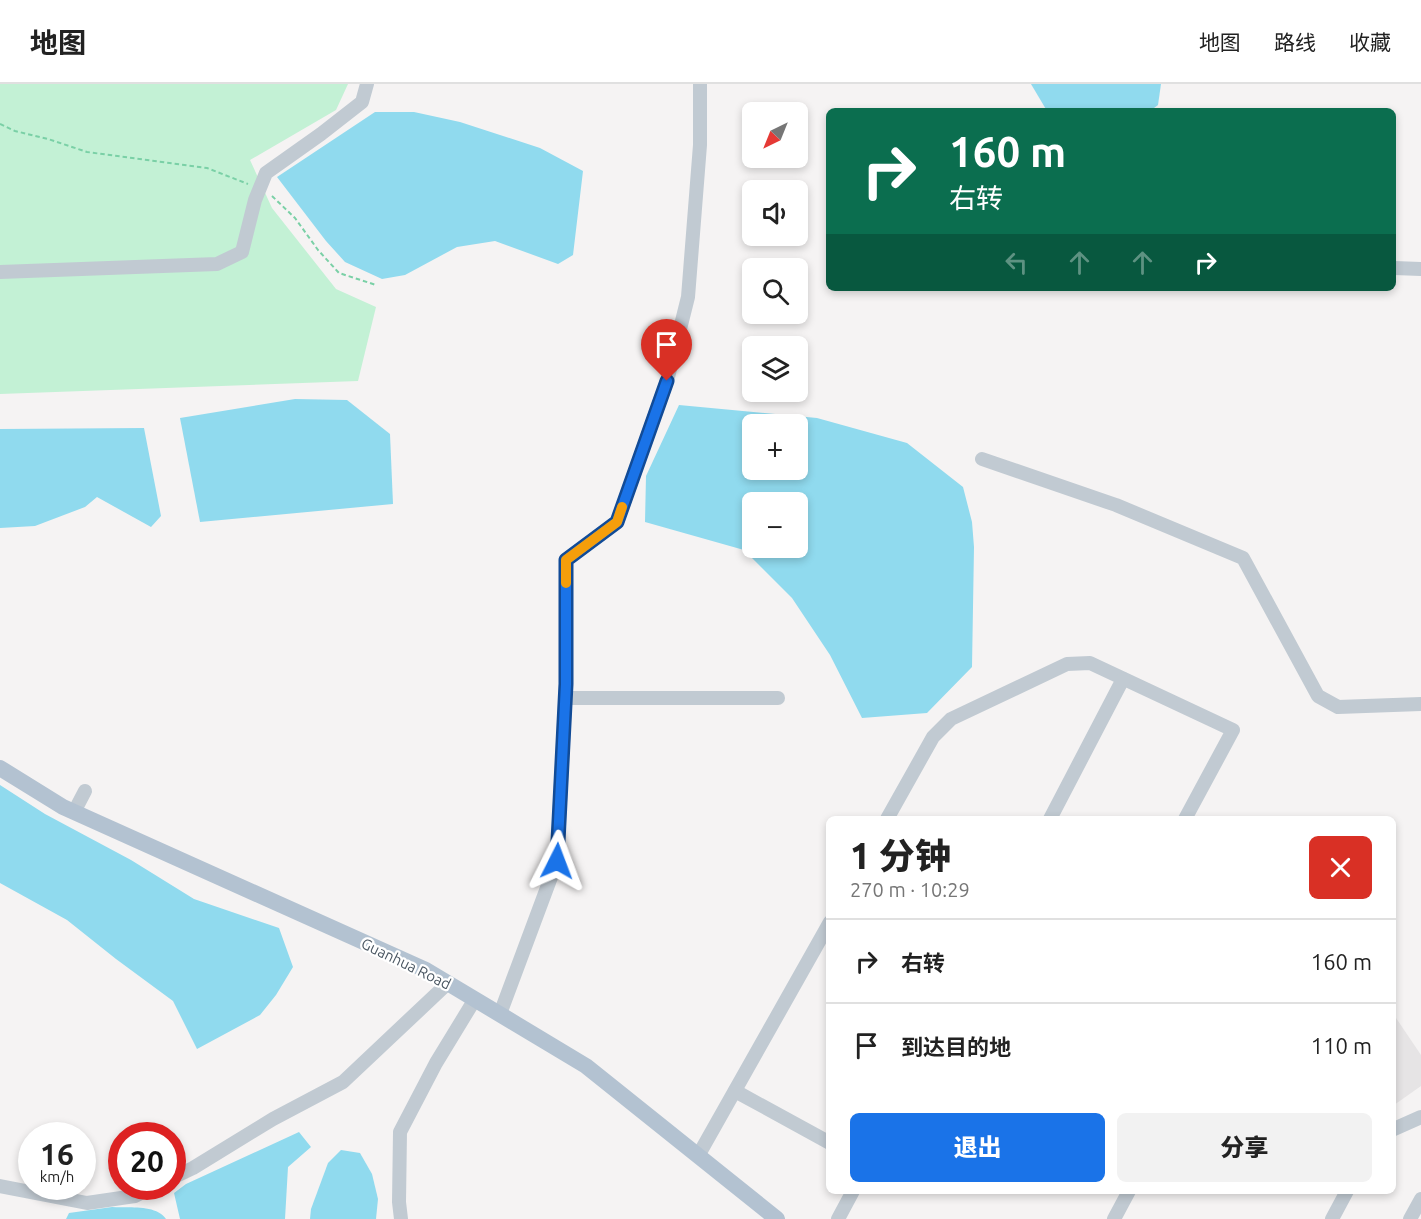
<!DOCTYPE html>
<html lang="zh">
<head>
<meta charset="utf-8">
<style>
	:root { --surface:#fff; --page:#f2f2f2; --text:#222; --muted:#767676; --line:#e0e0e0; --accent:#1a73e8 }
	body { margin:0; font-family:Ubuntu,"Noto Sans SC",sans-serif; background:var(--page); color:var(--text); height:100vh; display:flex; flex-direction:column; font-size:22px; white-space:nowrap }
	* { box-sizing:border-box; margin:0 }
	p { font-size:20px; color:var(--muted) }
	.icon { flex:none; width:33px; height:33px; fill:none; stroke:currentColor; stroke-width:2; stroke-linecap:round; stroke-linejoin:round }
	.map { position:relative; flex:1; overflow:hidden }
	.drawer { position:absolute; left:826px; top:732px; width:570px; height:378px; display:flex; flex-direction:column; background:var(--surface); border-radius:9px; box-shadow:0 3px 9px #0003 }
	.drawer>* { flex:none }
	.hud { position:absolute; left:826px; top:24px; width:570px; height:183px; border-radius:9px; box-shadow:0 3px 9px #0003; background:#0b6e4f; color:#fff; overflow:hidden }
	.needle { width:39px; rotate:223deg }
	.buttons { position:absolute; left:742px; top:18px; display:grid; gap:12px }
	.buttons a { display:grid; place-items:center; width:66px; height:66px; border-radius:9px; background:var(--surface); box-shadow:0 3px 9px #0003; font-size:30px }
	.speed { position:absolute; left:18px; top:1038px; display:flex; gap:12px; font-size:30px; font-weight:700; text-align:center }
	.speed>* { display:grid; place-content:center; width:78px; height:78px; border-radius:50%; background:var(--surface); box-shadow:0 3px 9px #0003; line-height:1 }
	.speed small { font-size:15px; font-weight:400 }
	.speed .limit { border:9px solid #d22; background:#fff; color:#111 }
	.pin { position:absolute; display:grid; place-items:center; width:51px; height:51px; color:#fff; margin:-62px -26px; border-radius:50% 50% 50% 0; rotate:-45deg; box-shadow:0 0 6px #0007 }
	.pin .icon { rotate:45deg }
	.me { position:absolute; width:66px; margin:-33px; rotate:3deg; stroke-linejoin:round; filter:drop-shadow(0 0 4px #0008) }
	.turn { display:flex; align-items:center; gap:21px; height:126px; padding:0 24px; font-size:27px }
	.turn .icon { width:78px; height:78px; stroke-width:2.5 }
	.turn b { display:block; font-size:42px; line-height:51px }
	.lanes { display:flex; align-items:center; height:57px; padding:0 24px; background:#0003; justify-content:center; gap:30px; direction:ltr }
	.lanes .off { opacity:.35 }
	.round { display:grid; place-items:center; flex:none; width:63px; height:63px; border-radius:9px; background:var(--page) }
	.head { display:flex; align-items:center; justify-content:space-between; height:102px; padding:0 24px }
	h1 { font-size:36px; font-weight:800; line-height:45px }
	.action { display:flex; gap:12px; margin-top:auto; padding:12px 24px }
	.action a { flex:1; height:69px; border-radius:9px; background:var(--accent); color:#fff; font-size:24px; font-weight:800; line-height:69px; text-align:center }
	.action a+a { background:var(--page); color:var(--text) }
	ul { padding:0; list-style:none }
	li { display:flex; align-items:center; gap:18px; height:84px; padding:0 24px; border-top:2px solid var(--line) }
	li div { flex:1 }
	li b { display:block; font-size:22px }
	li em { font-style:normal }
	header { display:flex; align-items:center; gap:36px; box-sizing:border-box; height:84px; padding:0 30px; background:var(--surface); border-bottom:2px solid var(--line) }
	header strong { font-size:28px }
	nav { display:flex; gap:33px; margin-inline-start:auto; font-size:21px }
	.map>svg:first-child { display:block }
	.education { fill:#e6e4e5 }
	.green { fill:#c3f1d5 }
	.water { fill:#90daee; fill-rule:evenodd }
	.lines { fill:none; stroke-linecap:round; stroke-linejoin:round }
	.path { stroke:#7ad0a6; stroke-width:2; stroke-dasharray:4.5 3; stroke-linecap:butt }
	.minor { stroke:#c1cad2; stroke-width:14 }
	.major { stroke:#b3c2d1; stroke-width:16 }
	.route-casing { stroke:#114b97; stroke-width:15 }
	.route { stroke:#1a73e8; stroke-width:10 }
	.slow { stroke:#f59e0b; stroke-width:10 }
	.labels { text-anchor:middle; stroke-width:4.5; stroke-linejoin:round; paint-order:stroke }
	.street-label { font-size:15px; fill:#4a5661; stroke:#fff }
</style>
</head>
<body>
<header>
<strong>地图</strong>
<nav><a>地图</a><a>路线</a><a>收藏</a></nav>
</header>
<div class="map">
<svg width="1421" height="1135" viewBox="0 0 1421 1135">
	<rect width="100%" height="100%" fill="#f5f3f3"/>
	<path class="education" d="M1394 931 1421 971V1002L1394 1021Z"/>
	<path class="green" d="M0 0H348L336 26 250 76 272 124 336 205 376 223 358 297 0 310Z"/>
	<g class="water">
		<path d="M1031 0H1161L1158 21 1150 27H1047Z"/>
		<path d="M375 28H414L460 38 540 64 583 87 573 171 558 180 495 157 457 163 405 191 382 195 345 178 326 157 277 93Z"/>
		<path d="M295 315 347 316 390 350 393 420 200 438 180 334Z"/>
		<path d="M679 321 817 334 907 359 963 403 972 438 974 463 972 583 927 629 862 634 830 571 792 514 744 466 645 438 646 392ZM798 340V386H753V340ZM753 418H798V464H753Z"/>
		<path d="M144 344 161 432 151 443 97 413 85 423 35 442 0 444V345Z"/>
		<path d="M0 701 45 730 131 776 194 815 279 844 293 883 276 911 260 931 197 965 173 917 116 875 67 836 0 799Z"/>
		<path d="M299 1048 311 1063 288 1083 285 1135H180L174 1109 186 1100Z"/>
		<path d="M341 1066 360 1069 372 1090 378 1115 376 1135H310L311 1125 328 1079Z"/>
		<path d="M112 1123C128 1124 156 1120 166 1135H66L69 1129Z"/>
	</g>
	<g class="lines">
		<g class="path">
			<path d="M0 40 15 47 48 55 87 68 207 84 248 100"/>
			<path d="M272 112 295 134 318 166 339 189 376 201"/>
		</g>
		<g class="minor">
			<path d="M1394 184 1421 185"/>
			<path d="M0 188 217 180 242 168 255 116 266 89 321 50 362 18 367 0"/>
			<path d="M982 375 1116 421 1243 474 1318 612 1338 623 1421 620"/>
			<path d="M565 614H778"/>
			<path d="M74 728 85 707"/>
			<path d="M887 735 933 653 951 635 1067 580 1090 579 1233 646 1185 735"/>
			<path d="M1050 735 1123 595"/>
			<path d="M500 930 557 777 566 600V476L617 438 667 297 688 213 700 61V0"/>
			<path d="M735 1007 830 1059"/>
			<path d="M1394 1045 1421 1033"/>
			<path d="M698 1072 830 838"/>
			<path d="M172 1094 193 1084 273 1035 343 998 448 899"/>
			<path d="M0 1102 87 1119 135 1112 155 1102"/>
			<path d="M401 1135 399 1118 400 1048 436 979 475 915"/>
			<path d="M838 1135 853 1107"/>
			<path d="M1114 1135 1129 1107"/>
			<path d="M1332 1135 1347 1107"/>
			<path d="M1410 1135 1421 1115"/>
		</g>
		<path class="major" d="M0 684 63 723 426 886 586 982 777 1135"/>
	</g>
	<g class="lines">
		<defs>
			<path id="route" d="M557 777 566 600V476L617 438 667 297"/>
		</defs>
		<use href="#route" class="route-casing"/>
		<use href="#route" class="route"/>
		<path class="slow" d="M566 499V476L617 438 622 423"/>
	</g>
	<g class="labels">
		<g class="street-label">
			<text transform="translate(406 880) rotate(26)" y="5">Guanhua Road</text>
		</g>
	</g>
</svg>
<div class="buttons">
<a><svg class="needle" viewBox="-14 -14 28 28"><path d="M0-13l5 13h-10z" fill="#e53935"/><path d="M0 13l5-13h-10z" fill="#767676"/></svg></a>
<a><svg class="icon" aria-label="sound" viewBox="0 0 24 24"><path d="M4 9h4l5-4v14l-5-4H4zM17 9q2 3 0 6"/></svg></a>
<a><svg class="icon" aria-label="search" viewBox="0 0 24 24"><circle cx="10" cy="10" r="6"/><path d="M15 15l6 6"/></svg></a>
<a><svg class="icon" aria-label="layers" viewBox="0 0 24 24"><path d="M12 4l9 5-9 5-9-5zM3 14l9 5 9-5"/></svg></a>
<a>+</a>
<a>−</a>
</div>
<div class="speed"><div>16<small>km/h</small></div><div class="limit">20</div></div>
<div class="pin" style="left:667px;top:297px;background:#d93025"><svg class="icon" aria-label="arrive" viewBox="0 0 24 24"><path d="M6 21V4h12l-3 4 3 4H6"/></svg></div>
<svg class="me" style="left:557px;top:777px" viewBox="-20 -20 40 40"><path d="M0-17L14 15 0 8-14 15z" fill="#1a73e8" stroke="#fff" stroke-width="4"/></svg>
<div class="hud">
<div class="turn"><svg class="icon" aria-label="right" viewBox="0 0 24 24"><path d="M7 20v-9h11M14 6l5 5-5 5"/></svg><div><b>160 m</b>右转</div></div>
<div class="lanes"><svg class="icon off" aria-label="left" viewBox="0 0 24 24"><path d="M17 20v-9H6M10 6l-5 5 5 5"/></svg><svg class="icon off" aria-label="ahead" viewBox="0 0 24 24"><path d="M12 20V5M6 11l6-6 6 6"/></svg><svg class="icon off" aria-label="ahead" viewBox="0 0 24 24"><path d="M12 20V5M6 11l6-6 6 6"/></svg><svg class="icon" aria-label="right" viewBox="0 0 24 24"><path d="M7 20v-9h11M14 6l5 5-5 5"/></svg></div>
</div>
<section class="drawer">
<div class="head"><div><h1>1 分钟</h1><p>270 m · 10:29</p></div><a class="round" style="background:#d93025;color:#fff"><svg class="icon" aria-label="close" viewBox="0 0 24 24"><path d="M6 6l12 12M18 6L6 18"/></svg></a></div>
<ul>
<li><svg class="icon" aria-label="right" viewBox="0 0 24 24"><path d="M7 20v-9h11M14 6l5 5-5 5"/></svg><div><b>右转</b></div><em>160 m</em></li>
<li><svg class="icon" aria-label="arrive" viewBox="0 0 24 24"><path d="M6 21V4h12l-3 4 3 4H6"/></svg><div><b>到达目的地</b></div><em>110 m</em></li>
</ul>
<div class="action"><a>退出</a><a>分享</a></div>
</section>
</div>
</body>
</html>
